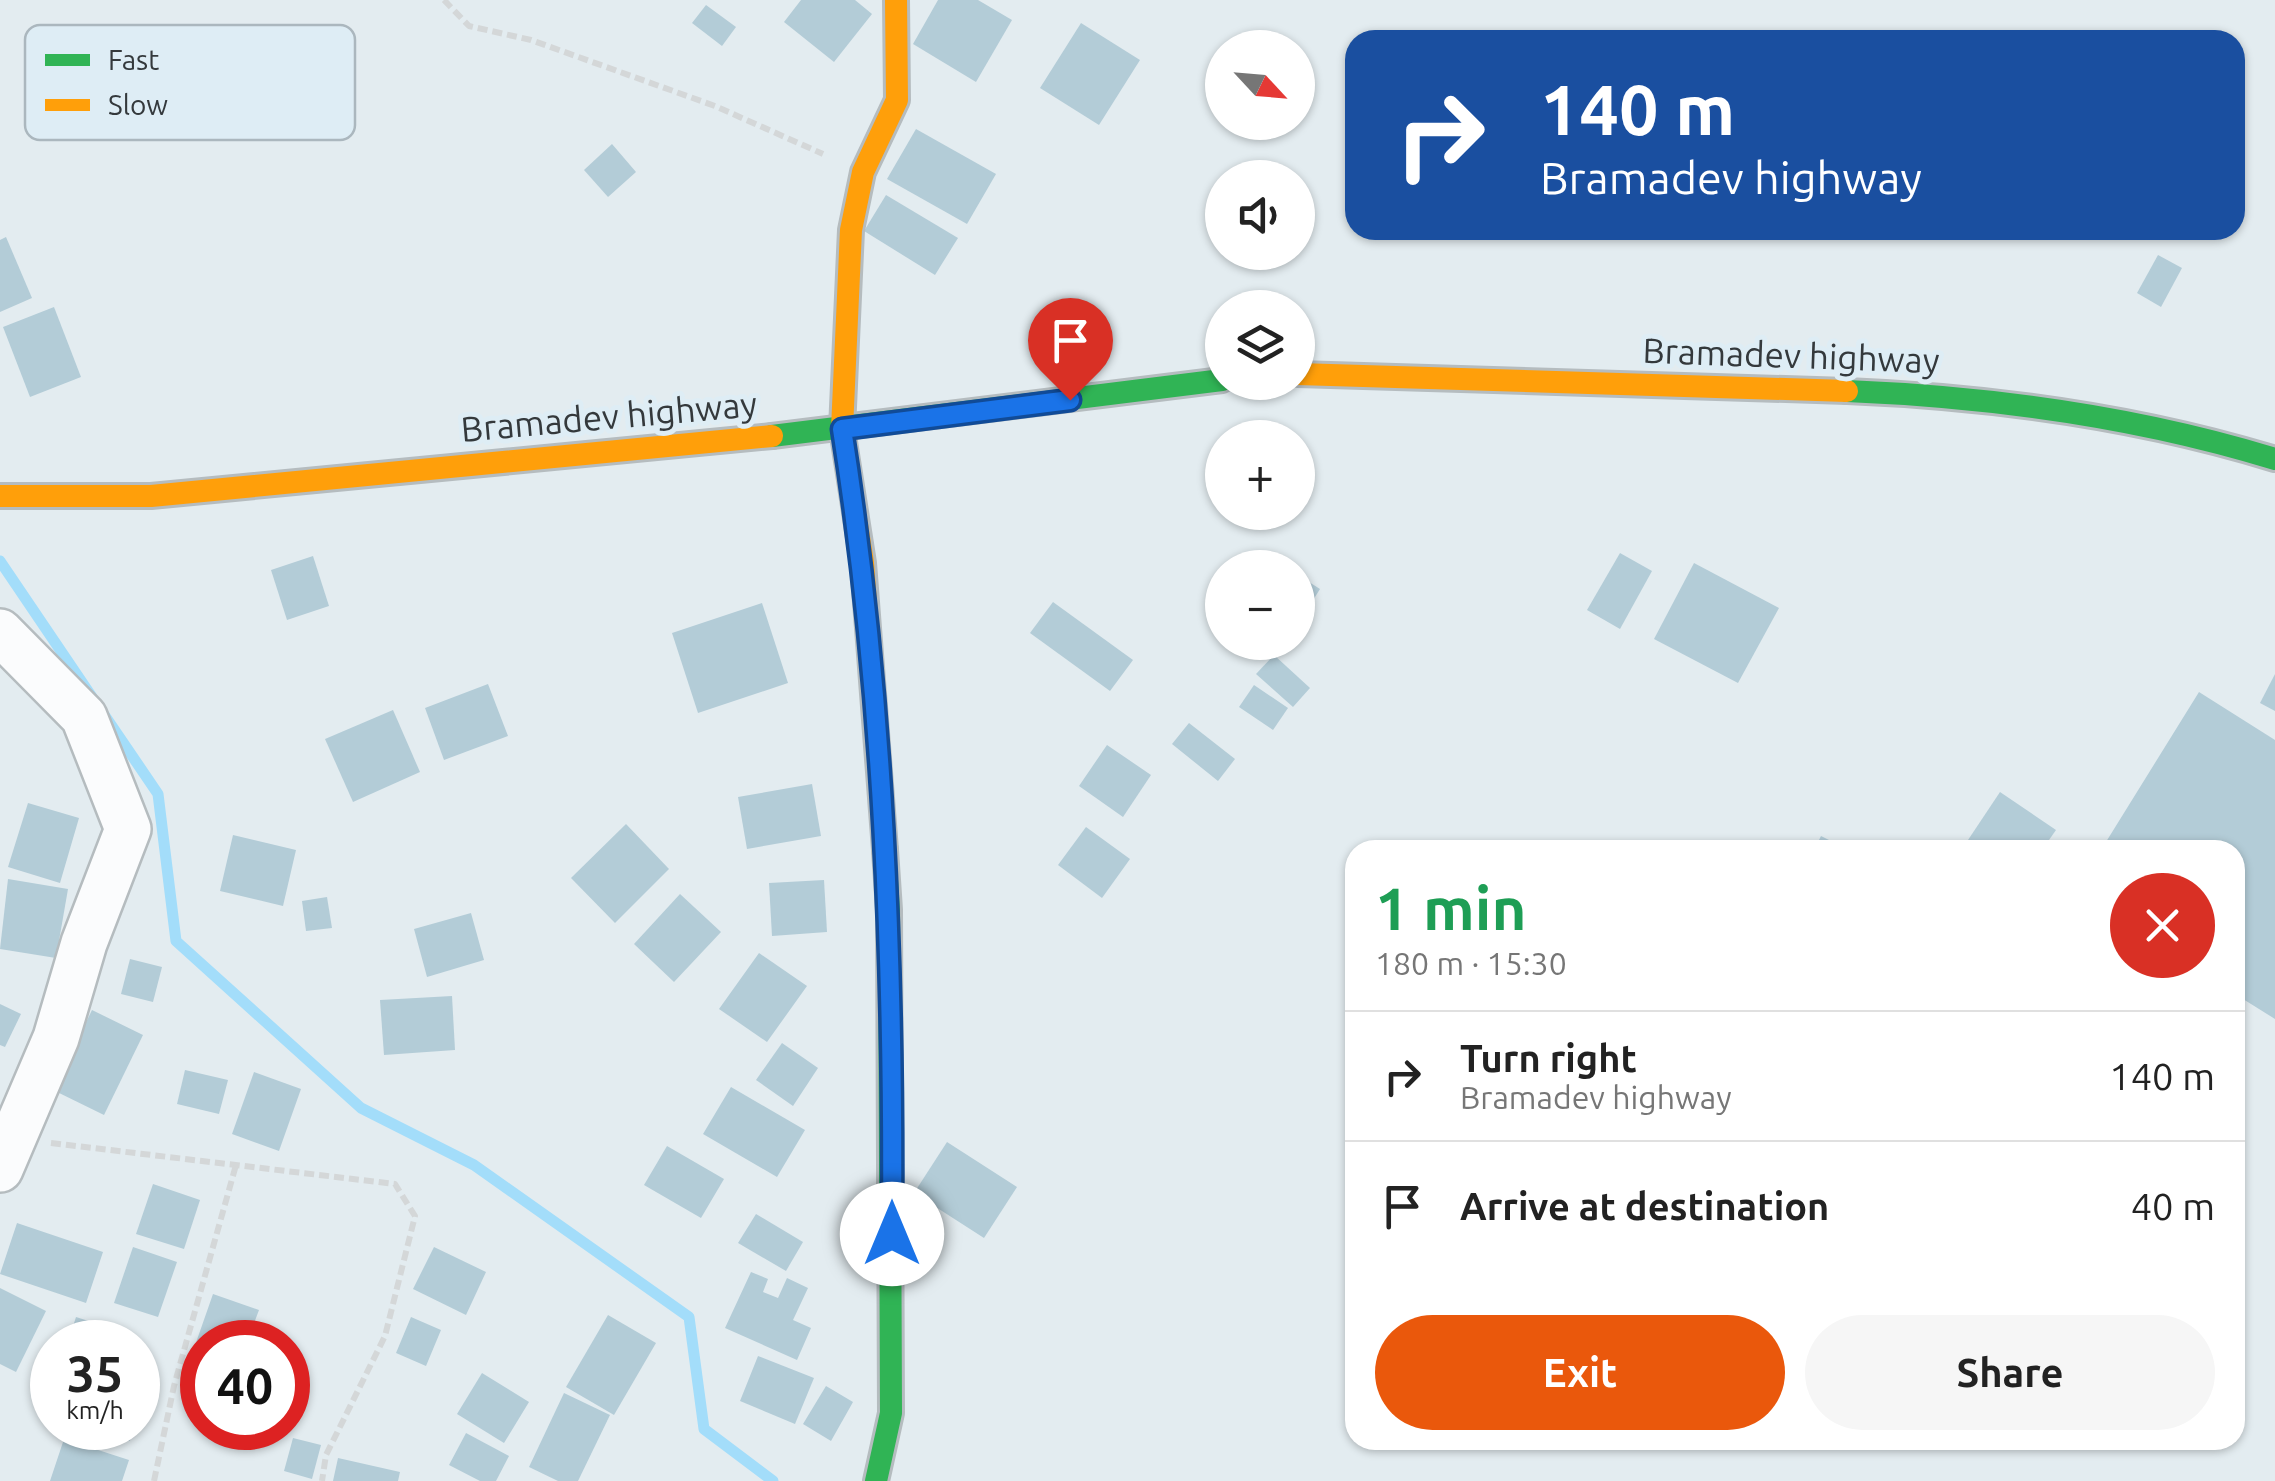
<!DOCTYPE html>
<html lang="en">
<head>
<meta charset="utf-8">
<style>
	:root { --surface:#fff; --page:#f6f6f6; --text:#222; --muted:#767676; --line:#e0e0e0; --accent:#ea580c }
	body { margin:0; font-family:Ubuntu,sans-serif; background:var(--page); color:var(--text); height:100vh; display:flex; flex-direction:column; font-size:38px; white-space:nowrap }
	* { box-sizing:border-box; margin:0 }
	p { font-size:32px; color:var(--muted) }
	.icon { flex:none; width:55px; height:55px; fill:none; stroke:currentColor; stroke-width:2; stroke-linecap:round; stroke-linejoin:round }
	.map { position:relative; flex:1; overflow:hidden }
	.sheet { position:absolute; left:1345px; top:840px; width:900px; height:610px; display:flex; flex-direction:column; background:var(--surface); border-radius:30px; box-shadow:0 2px 8px #0004 }
	.sheet>* { flex:none }
	.top-card { position:absolute; left:1345px; top:30px; width:900px; height:210px; border-radius:30px; box-shadow:0 2px 8px #0004; background:#1a4fa0; color:#fff; overflow:hidden }
	.needle { width:65px; rotate:116deg }
	.tools { position:absolute; left:1205px; top:30px; display:grid; gap:20px }
	.tools a { display:grid; place-items:center; width:110px; height:110px; border-radius:50%; background:var(--surface); box-shadow:0 2px 8px #0004; font-size:50px }
	.speed { position:absolute; left:30px; top:1320px; display:flex; gap:20px; font-size:50px; font-weight:700; text-align:center }
	.speed>* { display:grid; place-content:center; width:130px; height:130px; border-radius:50%; background:var(--surface); box-shadow:0 2px 8px #0004; line-height:1 }
	.speed small { font-size:25px; font-weight:400 }
	.speed .limit { border:15px solid #d22; background:#fff; color:#111 }
	.pin { position:absolute; display:grid; place-items:center; width:85px; height:85px; color:#fff; margin:-102px -42px; border-radius:50% 50% 50% 0; rotate:-45deg; box-shadow:0 0 10px #0007 }
	.pin .icon { rotate:45deg }
	.me { position:absolute; width:110px; margin:-55px; rotate:0deg; stroke-linejoin:round; filter:drop-shadow(0 0 8px #0008) }
	.turn { display:flex; align-items:center; gap:35px; height:210px; padding:0 30px; font-size:45px }
	.turn .icon { width:130px; height:130px; stroke-width:2.5 }
	.turn b { display:block; font-size:70px; line-height:85px }
	.round { display:grid; place-items:center; flex:none; width:105px; height:105px; border-radius:52px; background:var(--page) }
	.overview { display:flex; align-items:center; justify-content:space-between; height:170px; padding:0 30px }
	h1 { font-size:60px; font-weight:700; line-height:75px; color:#1e9e55 }
	.button { display:flex; gap:20px; margin-top:auto; padding:20px 30px }
	.button a { flex:1; height:115px; border-radius:60px; background:var(--accent); color:#fff; font-size:40px; font-weight:700; line-height:115px; text-align:center }
	.button a+a { background:var(--page); color:var(--text) }
	ul { padding:0; list-style:none }
	li { display:flex; align-items:center; gap:30px; height:130px; padding:0 30px; border-top:2px solid var(--line) }
	li div { flex:1 }
	li b { display:block; font-size:38px }
	li em { font-style:normal }
	.map>svg:first-child { display:block }
	.lines { fill:none; stroke-linecap:round; stroke-linejoin:round }
	.stream { stroke:#a3ddfa; stroke-width:11 }
	.building { fill:#b3ccd7 }
	.street-casing { stroke:#b5bcbf; stroke-width:50 }
	.fast-casing { stroke:#b5bcbf; stroke-width:28 }
	.slow-casing { stroke:#b5bcbf; stroke-width:28 }
	.path { stroke:#d4d7d8; stroke-width:6; stroke-dasharray:10 5; stroke-linecap:butt }
	.street { stroke:#fbfcfd; stroke-width:45 }
	.fast { stroke:#30b455; stroke-width:22 }
	.slow { stroke:#ff9f0a; stroke-width:22 }
	.route-casing { stroke:#114b97; stroke-width:25 }
	.route { stroke:#1a73e8; stroke-width:18 }
	.labels { text-anchor:middle; stroke-width:10; stroke-linejoin:round; paint-order:stroke }
	.street-label { font-size:35px; fill:#34393c; stroke:#deedf5 }
	.key { fill:#deedf5; stroke:#abb7be; stroke-width:2.5 }
	.key-label { font-size:28px; fill:#34393c }
</style>
</head>
<body>
<div class="map">
<svg width="2275" height="1481" viewBox="0 0 2275 1481">
	<rect width="100%" height="100%" fill="#e3ecf0"/>
	<g class="lines">
		<g class="stream">
			<path d="M0 561 92 697"/>
			<path d="M105 716 158 794 176 941 361 1108 474 1165 689 1317 704 1429 773 1481"/>
		</g>
	</g>
	<g class="building">
		<path d="M801 0H855L872 14 834 62 784 22Z"/>
		<path d="M938 0H978L1012 20 976 82 913 44Z"/>
		<path d="M706 5 736 27 722 46 692 23Z"/>
		<path d="M1081 23 1140 60 1099 125 1040 88Z"/>
		<path d="M916 129 996 174 967 224 887 179Z"/>
		<path d="M612 144 636 172 608 197 584 170Z"/>
		<path d="M886 195 958 238 935 275 864 231Z"/>
		<path d="M6 237 32 298 0 312V240Z"/>
		<path d="M2158 255 2182 268 2161 307 2137 293Z"/>
		<path d="M54 307 81 377 30 397 3 327Z"/>
		<path d="M1620 553 1652 571 1620 629 1587 610Z"/>
		<path d="M313 556 329 606 287 620 271 570Z"/>
		<path d="M1270 557 1286 568H1264Z"/>
		<path d="M1694 563 1779 608 1738 683 1654 639Z"/>
		<path d="M1298 575 1320 589 1298 624Z"/>
		<path d="M1053 602 1133 660 1110 691 1030 633Z"/>
		<path d="M762 603 788 683 698 713 672 633Z"/>
		<path d="M1274 655 1310 688 1293 707 1256 674Z"/>
		<path d="M2275 674V711L2260 703Z"/>
		<path d="M488 684 508 736 444 760 425 708Z"/>
		<path d="M1254 685 1288 708 1273 730 1239 707Z"/>
		<path d="M2199 692 2275 740V1019L2235 994V850H2101Z"/>
		<path d="M393 710 420 772 353 802 325 739Z"/>
		<path d="M1189 723 1235 759 1218 781 1172 744Z"/>
		<path d="M1107 745 1151 775 1123 817 1079 786Z"/>
		<path d="M812 784 821 836 747 849 738 797Z"/>
		<path d="M2000 792 2056 830 2042 850H1983L1968 840Z"/>
		<path d="M28 803 79 818 60 883 8 867Z"/>
		<path d="M626 824 669 869 615 923 571 878Z"/>
		<path d="M1086 827 1130 859 1102 898 1058 865Z"/>
		<path d="M233 835 296 850 283 906 220 891Z"/>
		<path d="M1821 836 1849 850H1814Z"/>
		<path d="M8 879 68 889 56 958 0 949Z"/>
		<path d="M824 880 827 932 772 936 769 883Z"/>
		<path d="M680 894 721 932 674 982 634 944Z"/>
		<path d="M327 897 332 928 306 931 302 901Z"/>
		<path d="M471 913 484 960 427 977 414 929Z"/>
		<path d="M759 953 807 986 767 1042 719 1009Z"/>
		<path d="M130 959 162 967 153 1002 121 994Z"/>
		<path d="M452 996 455 1050 384 1055 380 1000Z"/>
		<path d="M0 1004 21 1014 5 1047 0 1045Z"/>
		<path d="M92 1010 143 1035 104 1115 53 1090Z"/>
		<path d="M782 1043 818 1068 793 1106 756 1080Z"/>
		<path d="M185 1070 228 1080 219 1114 177 1104Z"/>
		<path d="M254 1072 301 1089 279 1151 232 1134Z"/>
		<path d="M731 1087 805 1130 777 1177 703 1134Z"/>
		<path d="M947 1142 1017 1187 984 1238 914 1193Z"/>
		<path d="M667 1146 724 1179 701 1218 644 1185Z"/>
		<path d="M153 1184 200 1200 184 1249 136 1234Z"/>
		<path d="M756 1214 803 1242 786 1271 738 1243Z"/>
		<path d="M17 1223 103 1252 86 1303 0 1274Z"/>
		<path d="M133 1247 177 1262 158 1317 114 1303Z"/>
		<path d="M434 1247 486 1272 466 1315 413 1289Z"/>
		<path d="M751 1272 768 1279 763 1292 778 1298 787 1278 808 1288 793 1320 811 1328 797 1360 725 1328Z"/>
		<path d="M0 1288 46 1311 16 1372 0 1364Z"/>
		<path d="M213 1294 259 1310 247 1342H202V1380L185 1374Z"/>
		<path d="M608 1315 656 1343 614 1415 566 1387Z"/>
		<path d="M76 1317 104 1326 98 1342H68Z"/>
		<path d="M411 1317 441 1330 426 1366 396 1353Z"/>
		<path d="M758 1356 814 1378 795 1424 740 1401Z"/>
		<path d="M482 1373 529 1402 504 1443 457 1414Z"/>
		<path d="M826 1386 853 1402 831 1441 803 1424Z"/>
		<path d="M564 1393 610 1415 578 1481H558L529 1467Z"/>
		<path d="M80 1428H133L130 1441Z"/>
		<path d="M466 1433 509 1456 496 1481H480L449 1465Z"/>
		<path d="M293 1438 321 1445 312 1479 284 1471Z"/>
		<path d="M64 1439 129 1460 122 1481H50Z"/>
		<path d="M338 1458 400 1472 398 1481H333Z"/>
	</g>
	<g class="lines">
		<defs>
			<path id="street" d="M0 632 84 717 128 829 84 943 56 1038 0 1169"/>
			<g id="fast">
				<path d="M1847 391C1993 397 2135 416 2275 459"/>
				<path d="M772 436 1222 380"/>
				<path d="M876 1481 891 1413 889 910 885 850"/>
			</g>
			<g id="slow">
				<path d="M1298 374 1847 391"/>
				<path d="M0 496H151L772 436"/>
				<path d="M885 850 863 563 842 429 851 230 863 172 897 100 896 0"/>
			</g>
		</defs>
		<use href="#street" class="street-casing"/>
		<use href="#fast" class="fast-casing"/>
		<use href="#slow" class="slow-casing"/>
		<g class="path">
			<path d="M444 0 469 26 531 40 715 106 823 154"/>
			<path d="M51 1143 395 1184 415 1216 385 1336 326 1455 322 1481"/>
			<path d="M154 1481 174 1386 236 1165"/>
		</g>
		<use href="#street" class="street"/>
		<use href="#fast" class="fast"/>
		<use href="#slow" class="slow"/>
	</g>
	<g class="lines">
		<defs>
			<path id="route" d="M892 1234C894 965 884 695 842 429L1070 400"/>
		</defs>
		<use href="#route" class="route-casing"/>
		<use href="#route" class="route"/>
	</g>
	<g class="labels">
		<g class="street-label">
			<text transform="translate(1791 356) rotate(2)" y="12">Bramadev highway</text>
			<text transform="translate(609 417) rotate(-5)" y="12">Bramadev highway</text>
		</g>
	</g>
	<rect x="25" y="25" width="330" height="115" rx="15" class="key"/>
	<rect x="45" y="54" width="45" height="12" fill="#30b455"/>
	<rect x="45" y="99" width="45" height="12" fill="#ff9f0a"/>
	<g class="key-label">
		<text x="108" y="70">Fast</text>
		<text x="108" y="115">Slow</text>
	</g>
</svg>
<div class="tools">
<a><svg class="needle" viewBox="-14 -14 28 28"><path d="M0-13l5 13h-10z" fill="#e53935"/><path d="M0 13l5-13h-10z" fill="#767676"/></svg></a>
<a><svg class="icon" aria-label="sound" viewBox="0 0 24 24"><path d="M4 9h4l5-4v14l-5-4H4zM17 9q2 3 0 6"/></svg></a>
<a><svg class="icon" aria-label="layers" viewBox="0 0 24 24"><path d="M12 4l9 5-9 5-9-5zM3 14l9 5 9-5"/></svg></a>
<a>+</a>
<a>−</a>
</div>
<div class="speed"><div>35<small>km/h</small></div><div class="limit">40</div></div>
<div class="pin" style="left:1070px;top:400px;background:#d93025"><svg class="icon" aria-label="arrive" viewBox="0 0 24 24"><path d="M6 21V4h12l-3 4 3 4H6"/></svg></div>
<svg class="me" style="left:892px;top:1234px" viewBox="-20 -20 40 40"><circle r="19" fill="#fff"/><path d="M0-13L10 11 0 6-10 11z" fill="#1a73e8"/></svg>
<div class="top-card">
<div class="turn"><svg class="icon" aria-label="right" viewBox="0 0 24 24"><path d="M7 20v-9h11M14 6l5 5-5 5"/></svg><div><b>140 m</b>Bramadev highway</div></div>
</div>
<section class="sheet">
<div class="overview"><div><h1>1 min</h1><p>180 m · 15:30</p></div><a class="round" style="background:#d93025;color:#fff"><svg class="icon" aria-label="close" viewBox="0 0 24 24"><path d="M6 6l12 12M18 6L6 18"/></svg></a></div>
<ul>
<li><svg class="icon" aria-label="right" viewBox="0 0 24 24"><path d="M7 20v-9h11M14 6l5 5-5 5"/></svg><div><b>Turn right</b><p>Bramadev highway</p></div><em>140 m</em></li>
<li><svg class="icon" aria-label="arrive" viewBox="0 0 24 24"><path d="M6 21V4h12l-3 4 3 4H6"/></svg><div><b>Arrive at destination</b></div><em>40 m</em></li>
</ul>
<div class="button"><a>Exit</a><a>Share</a></div>
</section>
</div>
</body>
</html>
